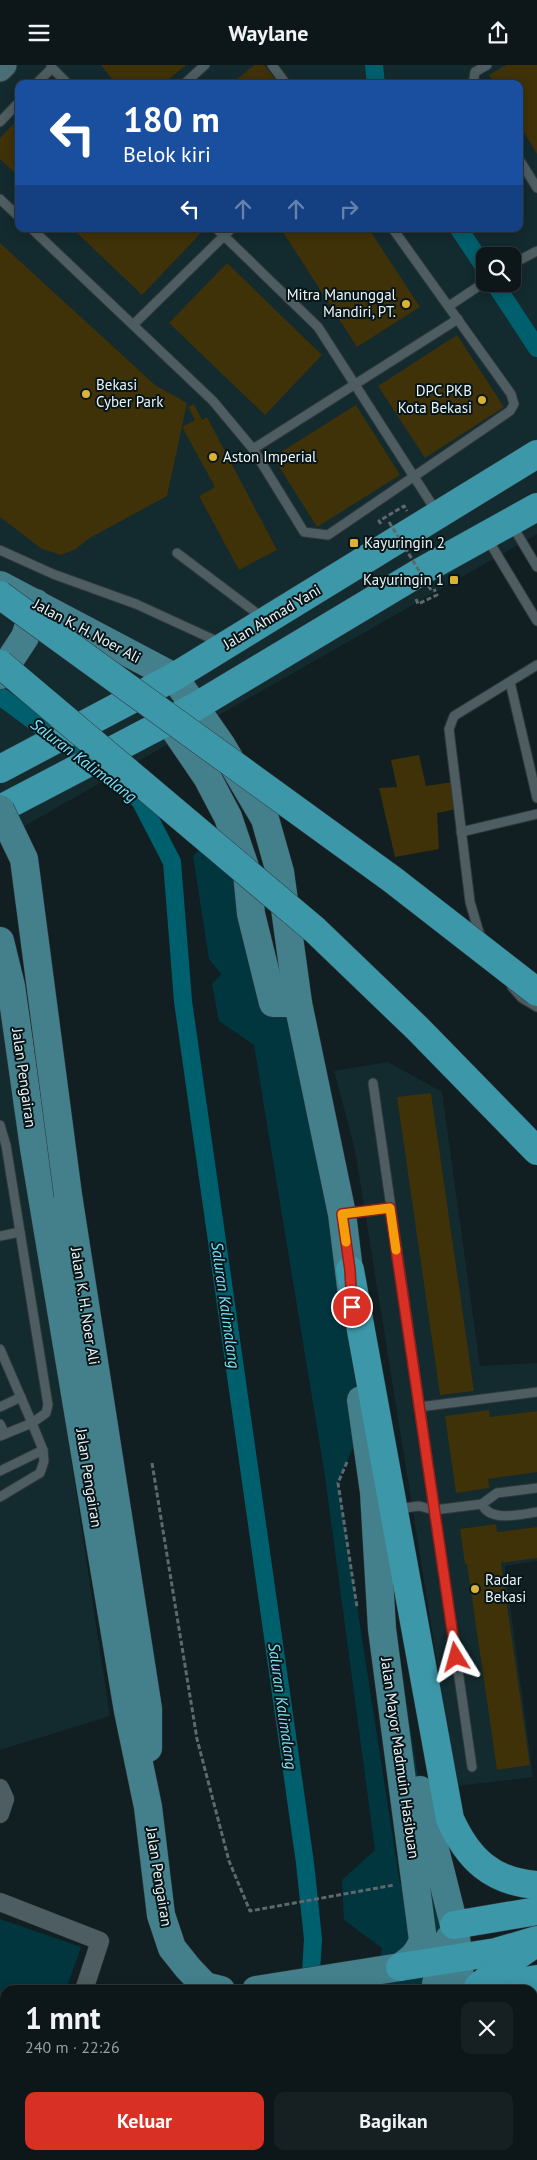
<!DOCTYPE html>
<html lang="id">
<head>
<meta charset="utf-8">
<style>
	:root { --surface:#0d171a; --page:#162023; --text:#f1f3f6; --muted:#9a9fa2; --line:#2d3639; --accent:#d93025 }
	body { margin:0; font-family:"PT Sans",sans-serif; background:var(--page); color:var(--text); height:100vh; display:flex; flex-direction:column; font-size:19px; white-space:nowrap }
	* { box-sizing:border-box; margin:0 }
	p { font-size:16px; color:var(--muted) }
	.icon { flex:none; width:28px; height:28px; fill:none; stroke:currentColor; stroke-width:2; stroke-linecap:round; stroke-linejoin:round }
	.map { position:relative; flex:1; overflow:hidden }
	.drawer { position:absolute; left:0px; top:1920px; width:538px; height:175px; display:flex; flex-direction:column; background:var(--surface); border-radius:15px 15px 0 0; box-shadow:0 2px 12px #0003,0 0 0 1px var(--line) }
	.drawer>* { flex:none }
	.hud { position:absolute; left:15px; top:15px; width:508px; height:152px; border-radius:10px; box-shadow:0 2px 12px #0003,0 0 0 1px var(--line); background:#1a4fa0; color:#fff; overflow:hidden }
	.buttons { position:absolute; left:476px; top:182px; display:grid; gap:10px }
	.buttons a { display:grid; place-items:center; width:45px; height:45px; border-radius:10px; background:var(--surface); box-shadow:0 2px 12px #0003,0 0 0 1px var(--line); font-size:25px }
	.pin { position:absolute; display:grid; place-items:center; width:42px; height:42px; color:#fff; margin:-21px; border:2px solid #fff; border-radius:50%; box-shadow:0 1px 5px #0007 }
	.me { position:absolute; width:55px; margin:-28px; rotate:352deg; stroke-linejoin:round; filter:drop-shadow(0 0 4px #0008) }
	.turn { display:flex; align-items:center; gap:18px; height:105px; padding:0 25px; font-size:22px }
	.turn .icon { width:65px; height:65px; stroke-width:2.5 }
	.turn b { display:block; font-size:35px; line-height:42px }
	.lanes { display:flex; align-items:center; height:48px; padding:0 25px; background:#0003; justify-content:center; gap:25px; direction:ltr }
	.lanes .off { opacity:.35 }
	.round { display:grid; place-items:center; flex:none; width:52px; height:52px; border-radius:10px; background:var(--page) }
	.headline { display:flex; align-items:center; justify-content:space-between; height:85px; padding:0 25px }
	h1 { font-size:30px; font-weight:800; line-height:38px }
	.button { display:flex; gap:10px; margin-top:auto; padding:10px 25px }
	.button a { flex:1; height:58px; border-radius:10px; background:var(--accent); color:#fff; font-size:20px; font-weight:800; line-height:58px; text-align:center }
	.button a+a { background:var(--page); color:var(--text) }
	header { display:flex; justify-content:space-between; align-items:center; height:65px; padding:0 25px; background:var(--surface); font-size:22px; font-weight:800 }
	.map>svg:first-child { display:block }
	.built { fill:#132a2f; fill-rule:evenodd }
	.green { fill:#01363f }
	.water { fill:#005f6d; stroke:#468c96 }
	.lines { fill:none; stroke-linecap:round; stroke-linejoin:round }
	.canal { stroke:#005f6d; stroke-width:18 }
	.building { fill:#3f3108 }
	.lane-casing { stroke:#30383b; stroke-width:11 }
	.street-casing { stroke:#30383b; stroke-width:19 }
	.secondary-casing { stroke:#30383b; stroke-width:27 }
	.primary-casing { stroke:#30383b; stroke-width:29 }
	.highway-casing { stroke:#30383b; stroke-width:29 }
	.path { stroke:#5d696c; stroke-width:3; stroke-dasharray:5 2.5; stroke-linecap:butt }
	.lane { stroke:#4e5d61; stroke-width:9 }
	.street { stroke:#4e5d61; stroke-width:18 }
	.secondary { stroke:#496e76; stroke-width:25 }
	.primary { stroke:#43808c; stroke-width:28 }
	.highway { stroke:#3c97a8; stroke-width:28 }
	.primary-bridge-casing { stroke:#30383b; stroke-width:29; stroke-linecap:butt }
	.highway-bridge-casing { stroke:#30383b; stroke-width:29; stroke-linecap:butt }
	.path-bridge { stroke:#5d696c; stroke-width:3; stroke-dasharray:5 2.5; stroke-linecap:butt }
	.primary-bridge { stroke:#43808c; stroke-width:28 }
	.highway-bridge { stroke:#3c97a8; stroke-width:28 }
	.route-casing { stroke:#8d1f18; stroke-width:12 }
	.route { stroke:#d93025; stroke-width:9 }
	.slow { stroke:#f59e0b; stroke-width:9 }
	.poi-dot { fill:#dcb233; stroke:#081619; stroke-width:2 }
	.labels { text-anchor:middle; stroke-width:4; stroke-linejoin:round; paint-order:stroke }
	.poi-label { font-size:15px; fill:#ebf4f6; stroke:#081619; text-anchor:start }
	.street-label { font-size:15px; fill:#ebf4f6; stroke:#081619 }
	.water-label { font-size:16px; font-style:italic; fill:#7ce5fb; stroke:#081619 }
</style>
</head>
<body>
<header><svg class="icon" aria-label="menu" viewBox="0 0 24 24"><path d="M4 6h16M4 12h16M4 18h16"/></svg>Waylane<svg class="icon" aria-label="share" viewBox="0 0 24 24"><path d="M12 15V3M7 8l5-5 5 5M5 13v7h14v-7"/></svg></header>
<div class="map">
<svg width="537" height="2095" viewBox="0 0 537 2095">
	<rect width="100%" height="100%" fill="#111f22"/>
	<g class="built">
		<path d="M4 0H537V469L0 775V4ZM19 19H519V164H19ZM485 191H512V219H485Z"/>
		<path d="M0 928 110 1651 0 1685Z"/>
		<path d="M388 997 442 1027 480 1301 537 1298V1496L505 1501 533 1712 457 1721 355 1085 334 1006Z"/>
	</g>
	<g class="green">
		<path d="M209 775 247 808 258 883 298 938 364 1356 338 1418 400 1819 416 1817 390 1537 419 1718 454 1860 401 1903 436 1919V1925H374L382 1883 344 1855 342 1815 375 1785 325 1411 254 980 219 956 212 919 221 909 209 894 193 791Z"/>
		<path d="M0 1854 81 1882 66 1925H5V2059L0 2057Z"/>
		<path d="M533 2065H537V2095H490L489 2090H532Z"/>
	</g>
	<g class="water">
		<path d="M537 1947V2010L533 2013V1950Z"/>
		<path d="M367 2090H425L423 2095H365Z"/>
	</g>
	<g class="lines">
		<g class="canal">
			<path d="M374 0 376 19"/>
			<path d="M459 164 485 203"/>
			<path d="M495 219 537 283"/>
			<path d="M0 631 140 735 172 797 183 936 305 1798 313 1874 310 1925"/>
		</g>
	</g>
	<g class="building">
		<path d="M101 0H186L163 19H116Z"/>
		<path d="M254 0H264L279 19H231Z"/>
		<path d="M506 0H537V89L519 59V19H494L489 10Z"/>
		<path d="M19 53V112L0 94V73Z"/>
		<path d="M73 164H194L200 169 142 230Z"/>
		<path d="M281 164H369L420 242 357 282Z"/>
		<path d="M0 178 155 320 187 338 167 431 88 474 76 484 61 490 42 484 0 452Z"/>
		<path d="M227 198 322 290 265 350 169 258Z"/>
		<path d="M457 270 504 342 425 393 378 321Z"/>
		<path d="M194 339 202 355 207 352 277 485 239 505 199 431 215 422 182 362 195 355 188 342Z"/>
		<path d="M356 340 400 410 317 462 273 392Z"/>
		<path d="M419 690 426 721 453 717 457 744 437 748 439 784 395 792 379 723 397 722 391 695Z"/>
		<path d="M431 1028 474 1326 440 1330 397 1032Z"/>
		<path d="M489 1345 490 1352 537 1346V1407L488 1414 489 1423 456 1428 445 1351Z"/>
		<path d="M496 1459 497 1467 537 1462V1493L501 1498 530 1700 497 1705 467 1499H465L460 1464Z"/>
	</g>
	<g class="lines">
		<defs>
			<g id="lane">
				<path d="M51 0 52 3 68 19"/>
				<path d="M272 0 286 19"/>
				<path d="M36 19 52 3"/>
				<path d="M184 19 205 0"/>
				<path d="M473 19 475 7 487 0"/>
				<path d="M0 57 19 37"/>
				<path d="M519 94 537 123"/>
				<path d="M0 134 19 152"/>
				<path d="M32 164 213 336 253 384 304 467 328 470 510 346 514 339 511 329 393 164"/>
				<path d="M217 164 318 262 436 446"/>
				<path d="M512 199 537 186"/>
				<path d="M449 241 485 217"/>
				<path d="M134 259 231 164"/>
				<path d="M253 384 458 254"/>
				<path d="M512 460 537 502"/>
				<path d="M487 473 537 556"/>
				<path d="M0 485 53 509 136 539 221 578"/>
				<path d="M177 488 263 553"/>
				<path d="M510 617 537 733"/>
				<path d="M461 767 537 749"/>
				<path d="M481 874 470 837 449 664 454 651 537 600"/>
				<path d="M512 922 522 933 537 942"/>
				<path d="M373 1018 472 1702"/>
				<path d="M0 1060 6 1080 48 1340 46 1348 32 1358 43 1385 44 1396 40 1408 0 1432"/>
				<path d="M346 1149 390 1143"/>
				<path d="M0 1171 20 1167"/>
				<path d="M0 1284 32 1358 5 1369"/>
				<path d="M0 1342 21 1332"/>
				<path d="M419 1342 537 1327"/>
				<path d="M0 1359 5 1369 0 1371"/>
				<path d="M0 1406 43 1385"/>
				<path d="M482 1439C490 1458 521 1449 537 1447"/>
				<path d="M397 1444 419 1441 434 1445 482 1439 497 1428 537 1423"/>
				<path d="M532 2043 537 2041"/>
			</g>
			<g id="street">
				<path d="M0 1723 5 1734 0 1749"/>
				<path d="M0 1837 100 1876 84 1925"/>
				<path d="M47 2090 63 2095"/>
				<path d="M13 2095 24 2090"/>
				<path d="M270 2095 299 2090"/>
			</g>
			<path id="secondary" d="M0 4 4 0"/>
			<g id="primary">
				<path d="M0 520 174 612 222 681 265 754 280 807 298 938"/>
				<path d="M0 610 25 572 36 538"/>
				<path d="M166 652 207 712 228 752 247 808 251 849 273 938H298L342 1149 352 1230"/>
				<path d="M0 876 11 921 34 1083 128 1646 148 1742 161 1850 172 1883 188 1903 205 1921 221 1925"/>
				<path d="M68 1130 148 1644V1683"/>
				<path d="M420 1725 454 1860 459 1893 460 1925"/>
				<path d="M256 1925 400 1902C412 1894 418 1889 423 1875L382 1564 374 1427 361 1335"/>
				<path d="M436 1925V1919L449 1874"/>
				<path d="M455 2090 456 2095"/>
				<path d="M489 2090 490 2095"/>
			</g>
			<g id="highway">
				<path d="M0 704 174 612 537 389"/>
				<path d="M0 744 195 642 420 507 537 442"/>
				<path d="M350 1205 450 1754C468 1794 492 1817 537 1820"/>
				<path d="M454 1860 537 1846"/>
				<path d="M536 1878 514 1893 508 1904 511 1911 519 1917 537 1914"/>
				<path d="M400 1902 496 1887 537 1875"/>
				<path d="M477 1925 478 1922 514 1893"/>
			</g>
		</defs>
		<use href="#lane" class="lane-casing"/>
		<use href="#street" class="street-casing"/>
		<use href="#secondary" class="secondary-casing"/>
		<use href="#primary" class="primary-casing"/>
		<use href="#highway" class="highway-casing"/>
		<g class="path">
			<path d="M381 459 379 456 404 441 407 446"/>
			<path d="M416 534 418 539 437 530 434 524"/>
			<path d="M347 1397 338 1418 357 1542"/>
			<path d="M152 1398 197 1674 229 1796 250 1846 394 1820"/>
		</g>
		<use href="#lane" class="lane"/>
		<use href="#street" class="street"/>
		<use href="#secondary" class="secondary"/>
		<use href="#primary" class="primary"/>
		<use href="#highway" class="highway"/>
		<defs>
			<path id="primary-bridge" d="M0 744 24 794 68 1130"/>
			<g id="highway-bridge">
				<path d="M0 530 393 815 537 927"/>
				<path d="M0 599 315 865 418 964 537 1086"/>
			</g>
		</defs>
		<use href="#primary-bridge" class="primary-bridge-casing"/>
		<use href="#highway-bridge" class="highway-bridge-casing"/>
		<path class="path-bridge" d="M389 457 431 525"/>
		<use href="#primary-bridge" class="primary-bridge"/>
		<use href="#highway-bridge" class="highway-bridge"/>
	</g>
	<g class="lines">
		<defs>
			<path id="route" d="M352 1242 350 1205 342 1149 390 1143 456 1592"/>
		</defs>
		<use href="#route" class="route-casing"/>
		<use href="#route" class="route"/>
		<path class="slow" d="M346 1177 342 1149 390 1143 396 1185"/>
	</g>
	<g class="poi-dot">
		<circle cx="406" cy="239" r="5"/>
		<circle cx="86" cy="329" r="5"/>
		<circle cx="482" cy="335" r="5"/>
		<circle cx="213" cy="392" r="5"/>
		<rect x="349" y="473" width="10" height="10" rx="2.5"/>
		<rect x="449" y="510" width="10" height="10" rx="2.5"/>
		<circle cx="475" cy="1524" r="5"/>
	</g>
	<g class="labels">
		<g class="poi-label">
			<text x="396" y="235" text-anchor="end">Mitra Manunggal<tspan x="396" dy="17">Mandiri, PT.</tspan></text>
			<text x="96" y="325">Bekasi<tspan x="96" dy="17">Cyber Park</tspan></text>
			<text x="472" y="331" text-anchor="end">DPC PKB<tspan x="472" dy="17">Kota Bekasi</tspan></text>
			<text x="223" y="397">Aston Imperial</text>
			<text x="364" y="483">Kayuringin 2</text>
			<text x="444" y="520" text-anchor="end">Kayuringin 1</text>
			<text x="485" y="1520">Radar<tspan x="485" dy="17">Bekasi</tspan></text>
		</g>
		<g class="street-label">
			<text transform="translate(272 552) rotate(-31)" y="5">Jalan Ahmad Yani</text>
			<text transform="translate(87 566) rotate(28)" y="5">Jalan K. H. Noer Ali</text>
			<text transform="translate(24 1013) rotate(82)" y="5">Jalan Pengairan</text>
			<text transform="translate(85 1241) rotate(81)" y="5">Jalan K. H. Noer Ali</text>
			<text transform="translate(89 1413) rotate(81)" y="5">Jalan Pengairan</text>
			<text transform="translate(400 1693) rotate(82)" y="5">Jalan Mayor Madmuin Hasibuan</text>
			<text transform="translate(159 1812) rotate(81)" y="5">Jalan Pengairan</text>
		</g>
		<g class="water-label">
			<text transform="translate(84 695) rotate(37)" y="6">Saluran Kalimalang</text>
			<text transform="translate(226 1240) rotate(82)" y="6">Saluran Kalimalang</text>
			<text transform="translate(283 1641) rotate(82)" y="6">Saluran Kalimalang</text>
		</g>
	</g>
</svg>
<div class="buttons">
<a><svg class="icon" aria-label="search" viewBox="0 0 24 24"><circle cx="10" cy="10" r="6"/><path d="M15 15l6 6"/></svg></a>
</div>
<div class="pin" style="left:352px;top:1242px;background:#d93025"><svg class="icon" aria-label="arrive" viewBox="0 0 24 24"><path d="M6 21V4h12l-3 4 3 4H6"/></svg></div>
<svg class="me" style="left:456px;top:1592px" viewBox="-20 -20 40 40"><path d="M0-17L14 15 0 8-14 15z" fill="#d93025" stroke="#fff" stroke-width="4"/></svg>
<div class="hud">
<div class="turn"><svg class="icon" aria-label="left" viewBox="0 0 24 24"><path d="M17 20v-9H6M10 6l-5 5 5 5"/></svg><div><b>180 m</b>Belok kiri</div></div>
<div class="lanes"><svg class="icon" aria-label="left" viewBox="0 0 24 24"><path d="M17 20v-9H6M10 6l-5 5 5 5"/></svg><svg class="icon off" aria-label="ahead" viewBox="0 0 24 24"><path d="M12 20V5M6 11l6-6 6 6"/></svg><svg class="icon off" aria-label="ahead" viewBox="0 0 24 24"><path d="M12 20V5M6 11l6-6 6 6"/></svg><svg class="icon off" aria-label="right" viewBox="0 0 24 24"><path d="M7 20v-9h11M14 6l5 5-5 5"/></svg></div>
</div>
<section class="drawer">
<div class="headline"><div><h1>1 mnt</h1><p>240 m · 22:26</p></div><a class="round"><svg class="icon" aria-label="close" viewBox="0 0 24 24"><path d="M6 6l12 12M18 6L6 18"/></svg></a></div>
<div class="button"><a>Keluar</a><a>Bagikan</a></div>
</section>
</div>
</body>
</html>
